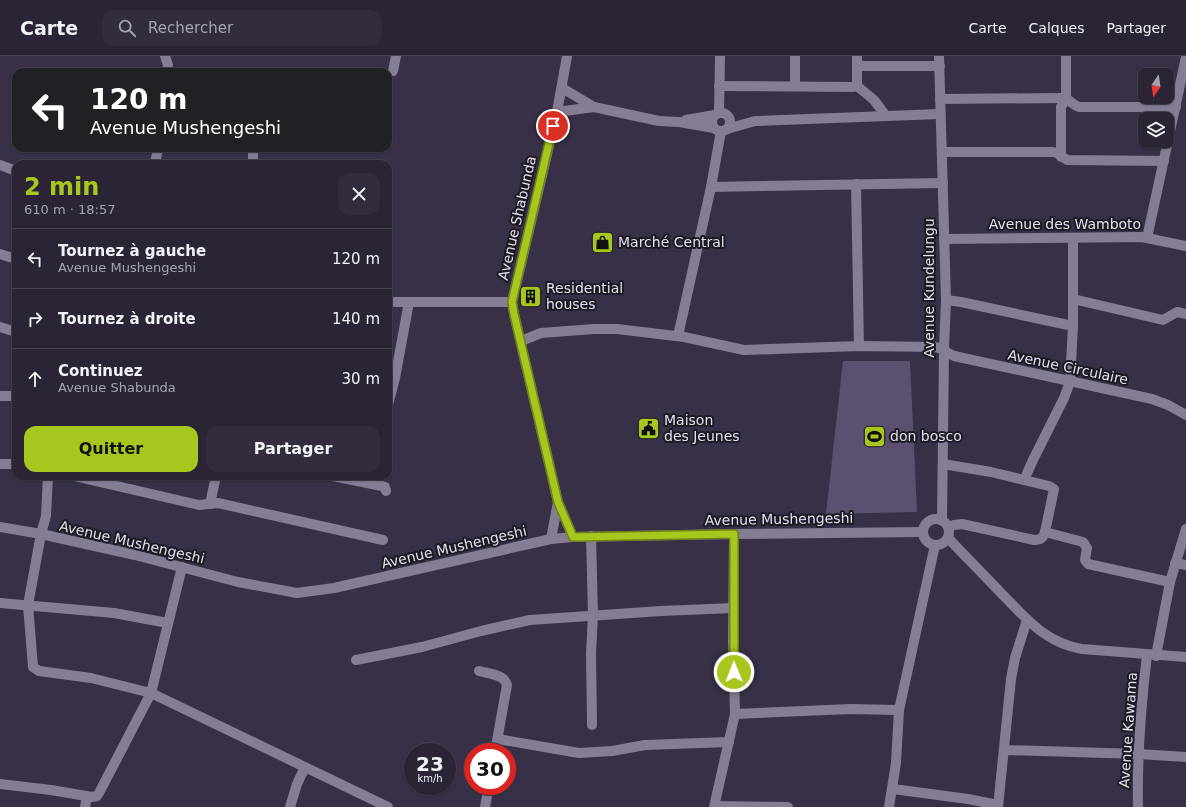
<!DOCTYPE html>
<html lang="fr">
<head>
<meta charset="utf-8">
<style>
	:root { --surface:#2a2434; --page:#322c3c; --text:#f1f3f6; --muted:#a5a4ac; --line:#46414f; --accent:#a7c71e }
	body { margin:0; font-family:"DejaVu Sans",sans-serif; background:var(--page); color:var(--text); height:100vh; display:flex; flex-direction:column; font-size:15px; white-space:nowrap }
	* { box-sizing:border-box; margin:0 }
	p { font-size:13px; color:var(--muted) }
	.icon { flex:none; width:22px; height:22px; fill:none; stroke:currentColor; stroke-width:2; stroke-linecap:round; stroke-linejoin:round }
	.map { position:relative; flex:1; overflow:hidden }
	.details { position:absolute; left:12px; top:104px; width:380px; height:320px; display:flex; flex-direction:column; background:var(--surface); border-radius:12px; box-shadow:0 1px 3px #0004,0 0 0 1px var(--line) }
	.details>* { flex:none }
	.banner { position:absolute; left:12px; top:12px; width:380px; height:84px; border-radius:12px; box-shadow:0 1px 3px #0004,0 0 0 1px var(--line); background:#202124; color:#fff; overflow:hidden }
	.needle { width:26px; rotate:193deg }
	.tools { position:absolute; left:1138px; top:12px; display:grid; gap:8px }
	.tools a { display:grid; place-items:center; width:36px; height:36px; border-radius:8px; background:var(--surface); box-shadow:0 1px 3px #0004,0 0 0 1px var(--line); font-size:20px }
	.speed { position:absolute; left:404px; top:687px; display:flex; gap:8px; font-size:20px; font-weight:700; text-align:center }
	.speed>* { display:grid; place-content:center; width:52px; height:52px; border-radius:50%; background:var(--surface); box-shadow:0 1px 3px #0004,0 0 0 1px var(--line); line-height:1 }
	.speed small { font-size:10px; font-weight:400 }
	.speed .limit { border:6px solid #d22; background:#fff; color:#111 }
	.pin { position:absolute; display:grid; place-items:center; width:34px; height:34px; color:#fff; margin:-17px; border:2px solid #fff; border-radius:50%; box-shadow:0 1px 4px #0007 }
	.me { position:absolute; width:44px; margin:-22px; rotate:359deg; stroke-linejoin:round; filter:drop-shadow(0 0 3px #0008) }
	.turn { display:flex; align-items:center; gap:14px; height:84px; padding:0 12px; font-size:18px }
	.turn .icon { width:52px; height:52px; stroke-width:2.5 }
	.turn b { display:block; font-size:28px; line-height:34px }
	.round { display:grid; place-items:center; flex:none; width:42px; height:42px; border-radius:12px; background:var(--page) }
	.head { display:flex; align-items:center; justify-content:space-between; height:68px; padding:0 12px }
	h1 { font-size:24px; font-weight:600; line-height:30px; color:var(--accent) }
	.cta { display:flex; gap:8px; margin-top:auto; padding:8px 12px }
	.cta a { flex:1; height:46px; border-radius:12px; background:var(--accent); color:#111; font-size:16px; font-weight:600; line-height:46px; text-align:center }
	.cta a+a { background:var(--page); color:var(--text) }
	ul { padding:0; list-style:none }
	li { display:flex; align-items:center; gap:12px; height:60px; padding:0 12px; border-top:1px solid var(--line) }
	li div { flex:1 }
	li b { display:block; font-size:15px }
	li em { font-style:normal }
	header { display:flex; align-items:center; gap:24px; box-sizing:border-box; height:56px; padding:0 20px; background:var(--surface); border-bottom:1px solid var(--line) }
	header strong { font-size:19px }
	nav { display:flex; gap:22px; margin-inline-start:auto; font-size:14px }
	.search { width:280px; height:36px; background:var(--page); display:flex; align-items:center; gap:10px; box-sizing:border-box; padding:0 14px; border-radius:12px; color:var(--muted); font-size:15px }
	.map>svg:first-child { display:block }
	.green { fill:#5c5070 }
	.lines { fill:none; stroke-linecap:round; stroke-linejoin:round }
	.minor { stroke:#857d94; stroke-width:10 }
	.route-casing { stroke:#6d8114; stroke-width:10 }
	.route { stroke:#a7c71e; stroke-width:7 }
	.labels { text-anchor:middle; stroke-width:4; stroke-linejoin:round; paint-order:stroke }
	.street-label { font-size:14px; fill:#e3dfed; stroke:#1e1a24 }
	.poi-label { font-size:14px; fill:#e3dfed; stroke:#1e1a24; text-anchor:start }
</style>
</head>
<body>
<header>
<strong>Carte</strong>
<div class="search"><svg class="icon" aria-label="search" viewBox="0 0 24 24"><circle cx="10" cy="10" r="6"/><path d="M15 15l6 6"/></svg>Rechercher</div>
<nav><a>Carte</a><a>Calques</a><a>Partager</a></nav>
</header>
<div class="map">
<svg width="1186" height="751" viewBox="0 0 1186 751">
	<rect width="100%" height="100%" fill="#383046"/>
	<path class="green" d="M843 305H910L917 456 826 458Z"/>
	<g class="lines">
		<g class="minor">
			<path d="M165 0 168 9 167 16"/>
			<path d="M567 0 557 56 512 246 514 258 558 446 573 481"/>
			<path d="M795 0V30"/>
			<path d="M939 0 946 244 944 293 942 465"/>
			<path d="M857 10H940"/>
			<path d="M393 15 396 0"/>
			<path d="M856 29 874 44 886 60"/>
			<path d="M856 29 857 26V0"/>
			<path d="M719 30 854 31 856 29"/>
			<path d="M562 32 594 51"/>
			<path d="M940 43 1062 42C1069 42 1072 49 1079 51H1176"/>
			<path d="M557 56 594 51 659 65 679 66 714 72"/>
			<circle cx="721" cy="66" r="9"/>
			<path d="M719 57 720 0"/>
			<path d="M686 64 715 59"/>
			<path d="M727 73 755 65 940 58"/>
			<path d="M253 92V108"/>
			<path d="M942 96H1053L1057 97 1067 104 1164 105"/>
			<path d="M1061 101V51L1066 42V0"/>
			<path d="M155 108 158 92"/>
			<path d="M0 109 16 115"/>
			<path d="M856 128 859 290"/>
			<path d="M711 131 943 127"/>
			<path d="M1147 182 1186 1"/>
			<path d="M944 183 1142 181 1186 190"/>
			<path d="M0 198 16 203"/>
			<path d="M1073 243 1163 264 1177 256 1186 258"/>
			<path d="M946 244 961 246 1073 270"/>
			<path d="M388 246H512"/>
			<path d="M0 271 16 276"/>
			<path d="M678 280 711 131 721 75"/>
			<path d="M521 285 541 277 594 273H617L684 281 744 294 859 290 936 291C943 293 947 297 954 300L1152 343 1168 349 1186 359"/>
			<path d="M0 340H16"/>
			<path d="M388 349 395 322 409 246"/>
			<path d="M0 408H16"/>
			<path d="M943 408 991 416 1049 430 1054 433 1045 476C1043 482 1041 484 1034 484L962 468 954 469 948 471"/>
			<path d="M48 420 46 460 41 478 28 549 33 611 39 615 91 622 151 637 388 751"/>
			<path d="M74 420 199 449 218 447 383 484"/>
			<path d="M333 420 382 430 385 431 386 435"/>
			<path d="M1024 424 1033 404 1064 342 1070 326 1073 270V182"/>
			<path d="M210 448 216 420"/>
			<circle cx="936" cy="476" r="13"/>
			<path d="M0 471 41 478 135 499 238 526 297 537 334 532 551 483 573 481 734 478 923 476"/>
			<path d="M1045 476 1083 486 1087 492 1085 504 1088 508 1170 526"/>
			<path d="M591 480 593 559 591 597 592 669"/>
			<path d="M948 482C965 500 983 518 1001 537 1026 562 1045 587 1082 593L1186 601"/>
			<path d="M551 483 558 446"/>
			<path d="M1175 507 1186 509"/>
			<path d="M0 547 114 557 168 567"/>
			<path d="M1156 600 1170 526 1186 473"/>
			<path d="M356 604 422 591 481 575 530 564 661 555 733 552"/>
			<path d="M479 615C489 618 504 618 507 629L495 696"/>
			<path d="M735 658 851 653 899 654"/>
			<path d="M498 683 579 697 612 695 645 689 729 686"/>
			<path d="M1005 694 1139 698 1186 701"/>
			<path d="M0 728 51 734 92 741 97 740 99 737 151 637 182 511"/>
			<path d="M893 733 968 743 998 749"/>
			<path d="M715 750 788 751"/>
			<path d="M85 751 87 741"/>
			<path d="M290 751 297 728 305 711"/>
			<path d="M485 751 489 730"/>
			<path d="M714 751 735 658 733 583 734 478"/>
			<path d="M889 751 896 707 899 654 935 489"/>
			<path d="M998 751 1011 623 1015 602 1027 564"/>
			<path d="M1138 751C1137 700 1141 649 1147 599"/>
		</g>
	</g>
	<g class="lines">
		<defs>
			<path id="route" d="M553 70 512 246 514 258 558 446 573 481 734 478V616"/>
		</defs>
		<use href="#route" class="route-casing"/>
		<use href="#route" class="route"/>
	</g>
	<defs>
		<symbol id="shop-square" viewBox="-11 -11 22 22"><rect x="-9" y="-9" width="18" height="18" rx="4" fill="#a7c71e" stroke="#1e1a24"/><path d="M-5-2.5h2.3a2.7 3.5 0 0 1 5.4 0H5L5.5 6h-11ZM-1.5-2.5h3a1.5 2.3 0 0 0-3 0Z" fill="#111"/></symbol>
		<symbol id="building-square" viewBox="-11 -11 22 22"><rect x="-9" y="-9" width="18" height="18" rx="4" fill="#a7c71e" stroke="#1e1a24"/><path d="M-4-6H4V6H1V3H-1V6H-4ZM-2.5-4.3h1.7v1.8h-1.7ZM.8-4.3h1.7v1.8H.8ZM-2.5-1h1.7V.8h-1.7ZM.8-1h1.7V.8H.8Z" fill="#111"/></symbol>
		<symbol id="civic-square" viewBox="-11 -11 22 22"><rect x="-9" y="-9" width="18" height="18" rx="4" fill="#a7c71e" stroke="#1e1a24"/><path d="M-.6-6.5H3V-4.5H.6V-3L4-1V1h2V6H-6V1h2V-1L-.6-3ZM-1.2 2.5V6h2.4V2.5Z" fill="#111"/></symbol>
		<symbol id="stadium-square" viewBox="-11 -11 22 22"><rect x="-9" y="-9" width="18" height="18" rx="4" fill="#a7c71e" stroke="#1e1a24"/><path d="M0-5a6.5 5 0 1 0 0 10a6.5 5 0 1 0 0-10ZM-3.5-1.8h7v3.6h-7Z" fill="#111"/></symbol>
	</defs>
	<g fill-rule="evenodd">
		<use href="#shop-square" x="590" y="174" width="25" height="25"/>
		<use href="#building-square" x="518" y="228" width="25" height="25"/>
		<use href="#civic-square" x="636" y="360" width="25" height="25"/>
		<use href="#stadium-square" x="862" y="368" width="25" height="25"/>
	</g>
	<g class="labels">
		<g class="street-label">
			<text transform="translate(517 162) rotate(-77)" y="5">Avenue Shabunda</text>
			<text x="1065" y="173">Avenue des Wamboto</text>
			<text transform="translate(929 232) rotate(-90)" y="5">Avenue Kundelungu</text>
			<text transform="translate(1068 311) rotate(12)" y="5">Avenue Circulaire</text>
			<text transform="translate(779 463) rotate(-1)" y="5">Avenue Mushengeshi</text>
			<text transform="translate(132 486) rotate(13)" y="5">Avenue Mushengeshi</text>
			<text transform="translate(454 491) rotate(-13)" y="5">Avenue Mushengeshi</text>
			<text transform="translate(1128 674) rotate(-86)" y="5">Avenue Kawama</text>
		</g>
		<g class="poi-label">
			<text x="618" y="191">Marché Central</text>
			<text x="546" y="237">Residential<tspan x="546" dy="16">houses</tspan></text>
			<text x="664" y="369">Maison<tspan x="664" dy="16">des Jeunes</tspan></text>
			<text x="890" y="385">don bosco</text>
		</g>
	</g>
</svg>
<div class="tools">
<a><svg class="needle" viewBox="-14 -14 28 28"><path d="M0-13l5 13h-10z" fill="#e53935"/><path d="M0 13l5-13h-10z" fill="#a5a4ac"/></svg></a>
<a><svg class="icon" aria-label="layers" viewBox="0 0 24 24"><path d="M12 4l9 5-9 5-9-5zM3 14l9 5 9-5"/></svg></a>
</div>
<div class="speed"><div>23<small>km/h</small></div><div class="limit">30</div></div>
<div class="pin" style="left:553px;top:70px;background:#d93025"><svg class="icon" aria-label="arrive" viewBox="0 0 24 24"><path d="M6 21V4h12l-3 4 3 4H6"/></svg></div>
<svg class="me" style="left:734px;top:616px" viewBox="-20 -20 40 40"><circle r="17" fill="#a7c71e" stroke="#fff" stroke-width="3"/><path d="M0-11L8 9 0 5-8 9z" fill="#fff"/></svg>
<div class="banner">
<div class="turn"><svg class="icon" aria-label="left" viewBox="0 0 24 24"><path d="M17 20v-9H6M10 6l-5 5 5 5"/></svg><div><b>120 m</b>Avenue Mushengeshi</div></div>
</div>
<section class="details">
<div class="head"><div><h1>2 min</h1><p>610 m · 18:57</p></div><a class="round"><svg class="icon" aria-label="close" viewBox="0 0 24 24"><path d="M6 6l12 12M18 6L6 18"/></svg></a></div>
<ul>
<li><svg class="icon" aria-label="left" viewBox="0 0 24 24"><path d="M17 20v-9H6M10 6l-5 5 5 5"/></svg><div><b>Tournez à gauche</b><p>Avenue Mushengeshi</p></div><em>120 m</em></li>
<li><svg class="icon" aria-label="right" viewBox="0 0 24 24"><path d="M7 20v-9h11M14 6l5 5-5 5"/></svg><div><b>Tournez à droite</b></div><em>140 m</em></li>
<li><svg class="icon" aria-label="ahead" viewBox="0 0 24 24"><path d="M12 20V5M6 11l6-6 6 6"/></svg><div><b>Continuez</b><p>Avenue Shabunda</p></div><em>30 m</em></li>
</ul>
<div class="cta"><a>Quitter</a><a>Partager</a></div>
</section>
</div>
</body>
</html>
